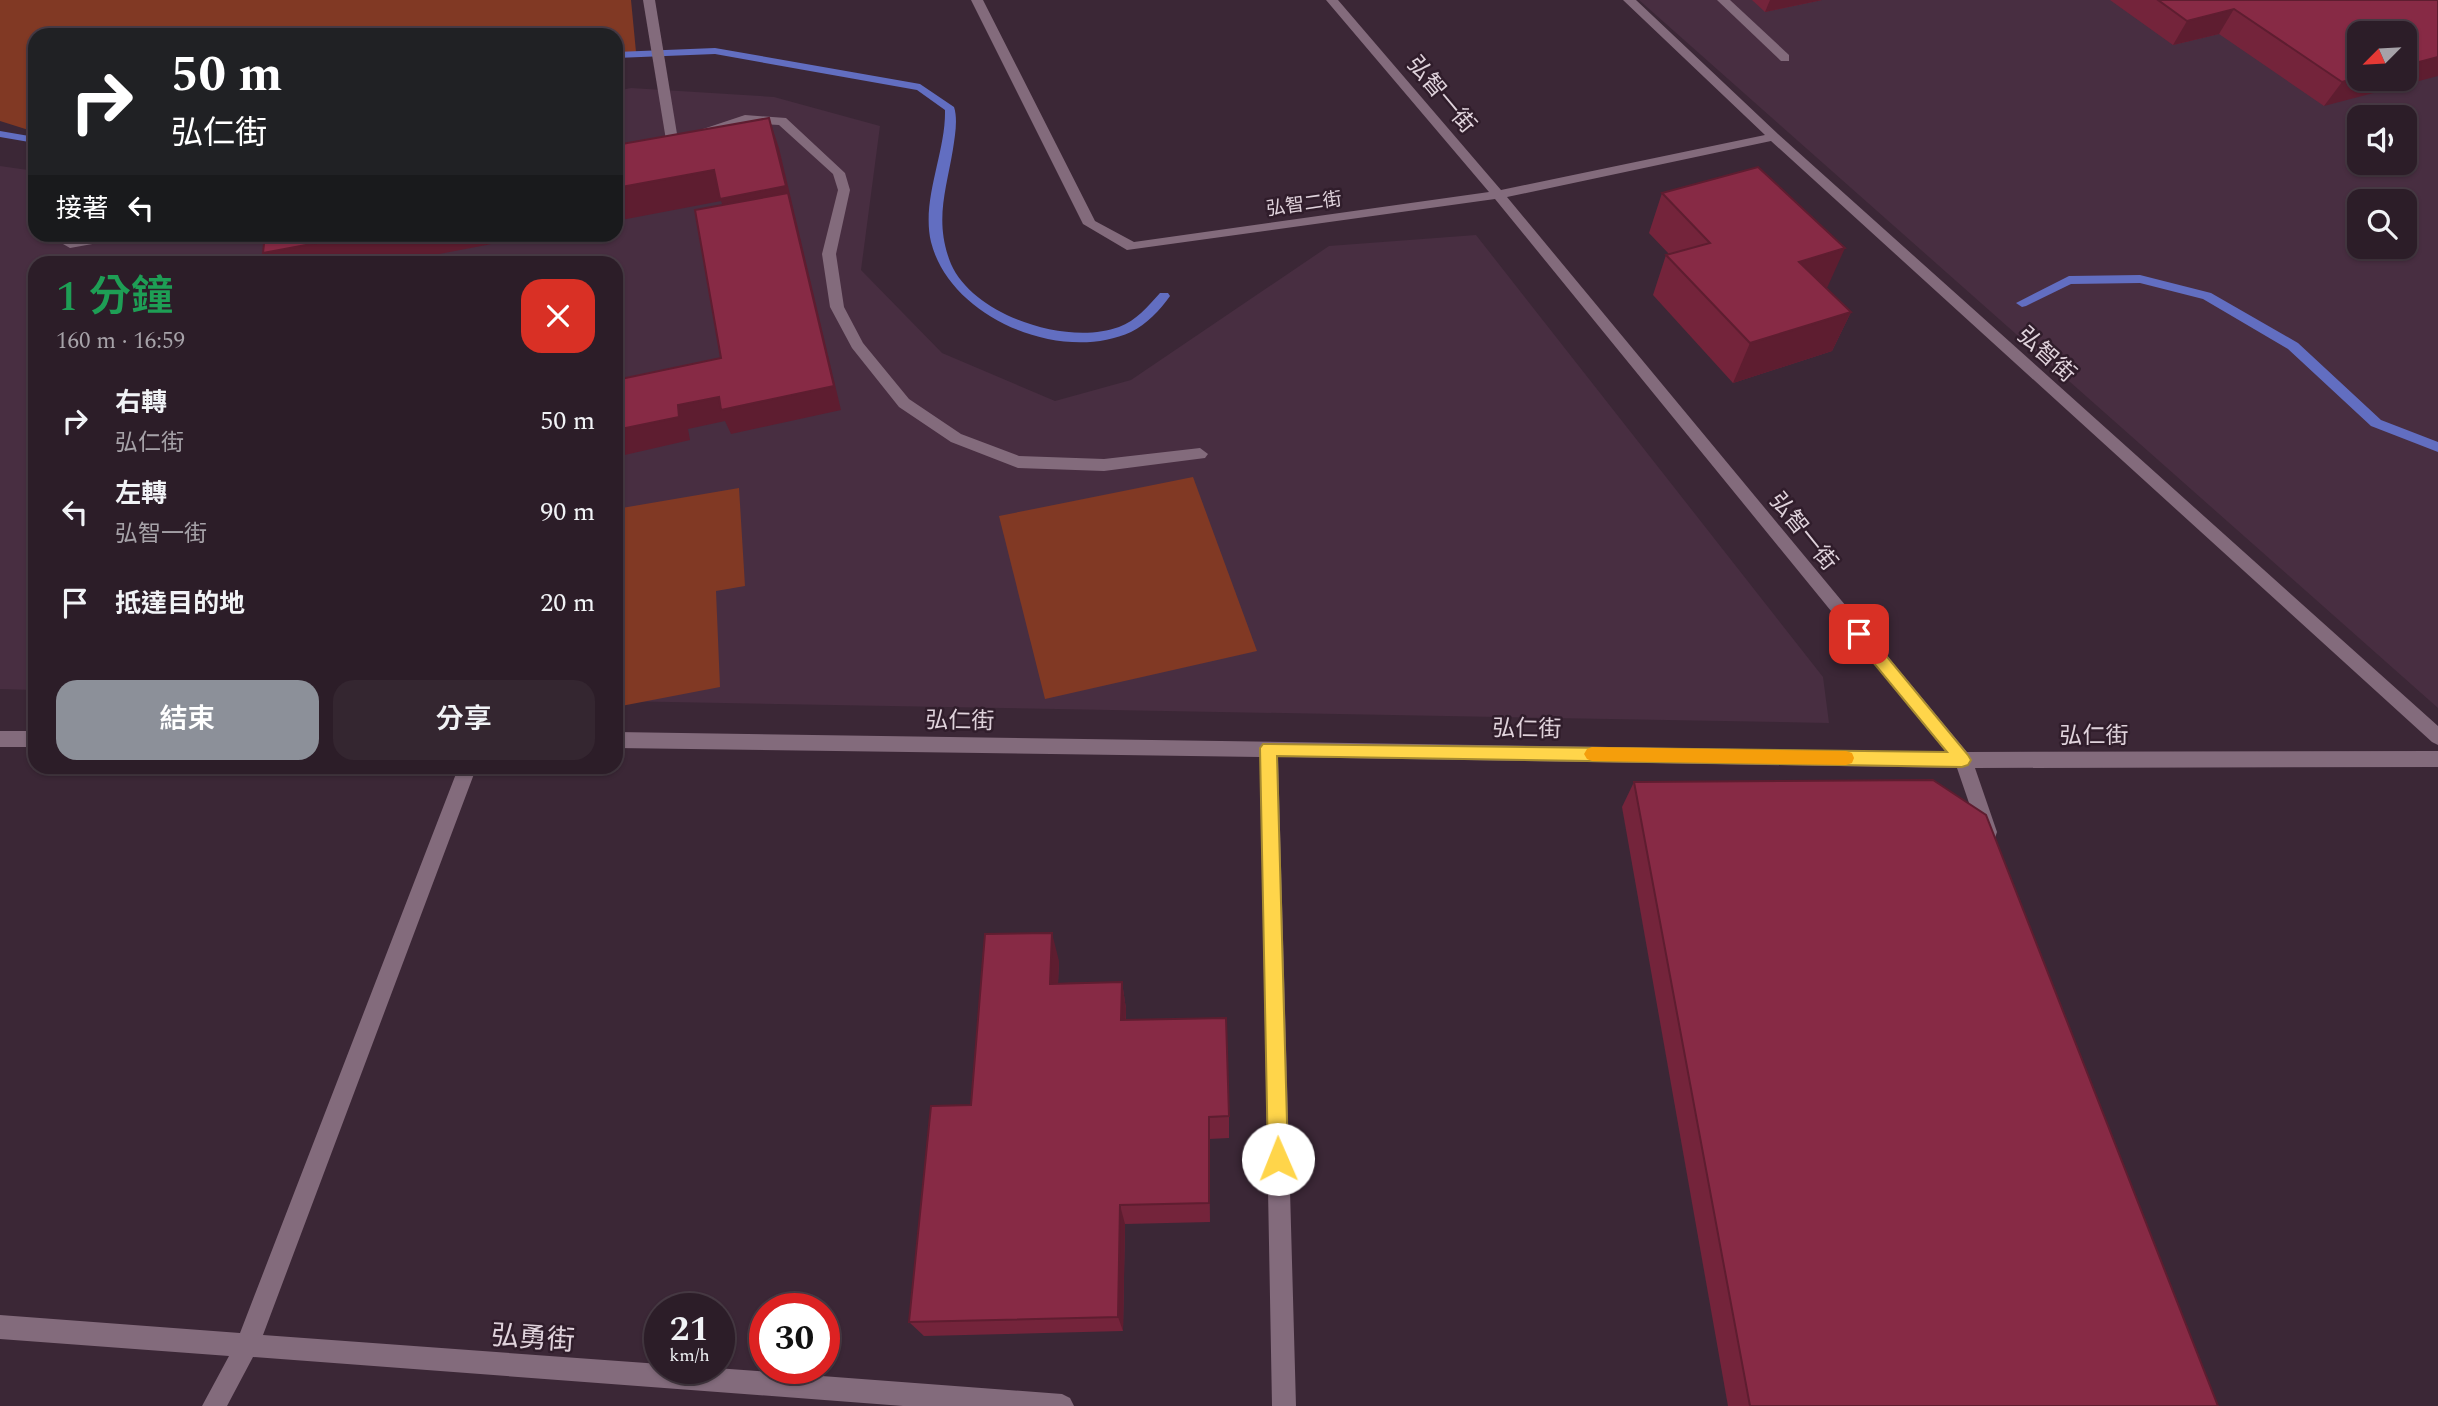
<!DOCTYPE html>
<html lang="zh-TW">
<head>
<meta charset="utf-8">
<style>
	:root { --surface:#2c1d28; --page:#342630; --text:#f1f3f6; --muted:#a6a2a8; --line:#483b45; --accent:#8c9099 }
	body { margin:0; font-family:Spectral,"Noto Sans TC",serif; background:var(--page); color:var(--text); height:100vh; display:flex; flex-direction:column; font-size:26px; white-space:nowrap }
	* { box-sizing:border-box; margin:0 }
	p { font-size:23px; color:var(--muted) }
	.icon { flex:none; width:38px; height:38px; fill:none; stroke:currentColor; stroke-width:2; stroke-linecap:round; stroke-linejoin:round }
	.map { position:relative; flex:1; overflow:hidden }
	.panel { position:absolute; left:28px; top:256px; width:595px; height:518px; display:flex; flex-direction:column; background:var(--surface); border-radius:21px; box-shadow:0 2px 5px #0004,0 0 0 2px var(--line) }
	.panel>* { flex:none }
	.top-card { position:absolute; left:28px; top:28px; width:595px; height:214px; border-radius:21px; box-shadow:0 2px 5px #0004,0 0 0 2px var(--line); background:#202124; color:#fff; overflow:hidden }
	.needle { width:46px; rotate:246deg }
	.tools { position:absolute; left:2347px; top:21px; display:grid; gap:14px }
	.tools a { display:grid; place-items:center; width:70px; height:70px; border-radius:14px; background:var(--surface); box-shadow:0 2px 5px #0004,0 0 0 2px var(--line); font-size:35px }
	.speed { position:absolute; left:644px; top:1293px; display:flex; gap:14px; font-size:35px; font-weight:700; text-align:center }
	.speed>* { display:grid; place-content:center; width:91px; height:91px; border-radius:50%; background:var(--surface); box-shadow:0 2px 5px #0004,0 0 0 2px var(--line); line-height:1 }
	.speed small { font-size:18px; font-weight:400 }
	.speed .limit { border:10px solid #d22; background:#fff; color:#111 }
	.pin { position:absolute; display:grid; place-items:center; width:60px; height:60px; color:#fff; margin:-30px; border-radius:14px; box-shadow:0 4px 10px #0006 }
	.me { position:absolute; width:77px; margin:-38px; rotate:359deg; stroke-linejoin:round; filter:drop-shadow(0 0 5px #0008) }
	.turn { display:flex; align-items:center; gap:24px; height:147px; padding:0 28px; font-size:32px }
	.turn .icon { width:91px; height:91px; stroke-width:2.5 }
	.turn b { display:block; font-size:49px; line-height:60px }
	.then { display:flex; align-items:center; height:66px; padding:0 28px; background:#0003; gap:14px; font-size:26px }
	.round { display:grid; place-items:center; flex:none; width:74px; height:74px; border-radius:21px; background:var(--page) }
	.head { display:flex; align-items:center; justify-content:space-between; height:119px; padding:0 28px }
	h1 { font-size:42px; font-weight:600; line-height:52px; color:#1e9e55 }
	.primary-button { display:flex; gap:14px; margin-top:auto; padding:14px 28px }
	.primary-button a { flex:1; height:80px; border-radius:21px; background:var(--accent); color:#fff; font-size:28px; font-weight:600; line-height:80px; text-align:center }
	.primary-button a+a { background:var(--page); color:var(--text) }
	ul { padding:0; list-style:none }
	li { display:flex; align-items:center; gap:21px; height:91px; padding:0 28px }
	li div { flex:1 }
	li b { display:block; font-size:26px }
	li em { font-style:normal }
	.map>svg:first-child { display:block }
	.built { fill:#482e41; fill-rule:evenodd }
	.green { fill:#813924 }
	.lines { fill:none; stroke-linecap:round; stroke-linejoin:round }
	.stream { fill:#626ec1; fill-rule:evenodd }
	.minor { fill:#836b7c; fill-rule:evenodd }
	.wall { fill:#74243b }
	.shaded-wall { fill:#5e1d30 }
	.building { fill:#872a45; stroke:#5e1d30; stroke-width:2 }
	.route { fill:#ffd54a; stroke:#a68a30; stroke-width:2 }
	.slow { fill:#f59e0b }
	.labels { text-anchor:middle; stroke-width:5; stroke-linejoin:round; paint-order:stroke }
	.far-street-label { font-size:19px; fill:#dfd2db; stroke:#301d2b }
	.street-label { font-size:23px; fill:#dfd2db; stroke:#301d2b }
	.near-street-label { font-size:28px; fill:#dfd2db; stroke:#301d2b }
</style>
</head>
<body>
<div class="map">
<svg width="2438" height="1406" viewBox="0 0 2438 1406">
	<rect width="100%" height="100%" fill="#3b2736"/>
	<g class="built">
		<path d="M1639 0H2438V708ZM2359 33H2404V79H2359ZM2359 117H2404V163H2359ZM2359 201H2404V247H2359Z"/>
		<path d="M631 88 774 97 880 126 861 270 942 353 1055 401 1131 380 1329 246 1476 235 1823 677 1829 723 616 701V262H35V690L0 689V166L35 171V234H616V91Z"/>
	</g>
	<g class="green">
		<path d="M0 0H631L636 52 616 55V35H35V132L0 121Z"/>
		<path d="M1193 477 1257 651 1045 699 999 516Z"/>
		<path d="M739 488 745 586 716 591 720 687 616 707V509Z"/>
	</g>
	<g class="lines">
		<g class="stream">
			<path d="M715 48 920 84 954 107C958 119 955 136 953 149 946 191 934 222 951 264 974 316 1067 346 1119 327 1136 321 1148 306 1160 293H1168L1170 296C1160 310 1147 324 1131 332 1061 364 950 318 931 242 921 199 946 153 945 110L917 90 715 54 616 58V52Z"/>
			<path d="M0 131 35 137V143L0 137Z"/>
			<path d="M2140 275 2211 293 2298 343 2381 420 2438 442V452L2371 426 2288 349 2203 299 2140 283 2071 284 2026 306 2022 307 2016 303 2069 276Z"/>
		</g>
		<g class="minor">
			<path d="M643 0H655L678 140 672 144 666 140Z"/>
			<path d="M971 0H983L1095 221 1134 242 1489 192 1326 0H1338L1501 190 1765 135 1623 0H1636L1778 134 2438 726V745L2432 742 1771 141 1507 197 1967 752 2438 751V767L1975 768 1997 832 1995 838 1988 840 1981 838 1979 832 1957 768 1278 757 1296 1406H1272L1260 757 616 748V732L1946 752 1495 199 1127 250 1083 224Z"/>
			<path d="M1717 0H1730L1789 55V61H1781Z"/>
			<path d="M745 115 786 118 845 173 850 190 836 254 844 307 863 343 909 399 961 434 1019 456 1104 459 1200 448 1208 454 1205 458 1104 471 1018 468 951 442 899 407 852 348 830 307 822 254 838 190 833 174 779 125 746 123 697 137 691 133Z"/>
			<path d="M99 234H132L126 238 70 248 63 244 70 240Z"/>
			<rect x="0" y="731" width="35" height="16"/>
			<path d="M459 766H477L263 1335 660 1364V1368H716L1062 1394 1070 1398 1074 1406H903L253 1357 227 1406H202L229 1356 0 1339V1315L240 1333Z"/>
		</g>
	</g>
	<g class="wall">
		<path d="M1752 0H1822L1765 12Z"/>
		<path d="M2110 0H2438L2324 106 2219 34 2173 45Z"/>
		<path d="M1662 193 1827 288 1851 312 1832 351 1733 383 1653 295 1666 255 1669 254 1649 233Z"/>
		<path d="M1634 782 2218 1406H1728L1622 807Z"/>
		<path d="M1059 961 1058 983 1122 982 1126 1009V1020L1229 1116V1138L1209 1139 1210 1222 1125 1224 1123 1331 924 1336 909 1322 971 1105Z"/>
	</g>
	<g class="shaded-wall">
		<path d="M1770 0H1822L1765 12Z"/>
		<path d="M2234 9 2219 34 2173 45 2187 21Z"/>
		<path d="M2438 57V76L2324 106 2342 82 2359 77V79H2404V66Z"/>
		<path d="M769 118 779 148 841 410 731 434 725 421 688 429 690 440 616 457V430L678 405 719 397 731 229 721 201 616 221V188Z"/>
		<path d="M365 234H545L397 262H269L263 253Z"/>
		<path d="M1845 248 1827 288 1782 302 1799 262Z"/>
		<path d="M1851 312 1832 351 1733 383 1750 343Z"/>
		<path d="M1052 933 1059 961 1057 1010 1050 984Z"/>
		<path d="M1122 982 1126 1009 1125 1045 1121 1020Z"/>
		<path d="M1120 1205 1125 1224 1123 1331 1118 1317Z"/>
	</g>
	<g class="building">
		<path d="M2158 0H2438V57L2404 66V33H2359V77L2342 82 2234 9 2187 21Z"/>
		<path d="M769 118 786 186 720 199 714 170 616 188V145Z"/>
		<path d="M1758 167 1845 248 1799 262 1851 312 1750 343 1666 255 1710 243 1662 193Z"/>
		<path d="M788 193 834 386 721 410 719 397 678 405 679 417 616 430V380L721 358 695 210Z"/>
		<path d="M265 234H365L263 253Z"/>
		<path d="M1933 780 1986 815 2218 1406H1750L1634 782Z"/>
		<path d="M1052 933 1050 984 1122 982 1121 1020 1226 1018 1229 1116 1209 1117V1203L1120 1205 1118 1317 909 1322 931 1106 971 1105 985 934Z"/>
	</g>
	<path class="route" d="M1859 628 1865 630 1968 755 1971 760 1968 765 1962 767 1277 756 1288 1159 1285 1166 1278 1169 1271 1166 1268 1159 1260 748 1263 744 1947 752 1854 639 1852 634 1854 630Z"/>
	<path class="slow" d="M1592 747 1846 751 1852 753 1854 758 1852 763 1846 765 1592 761 1587 759 1584 754 1587 749Z"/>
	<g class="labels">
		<g class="far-street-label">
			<text transform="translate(1304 203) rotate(-8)" y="7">弘智二街</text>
		</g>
		<g class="street-label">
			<text transform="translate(1442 94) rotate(50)" y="8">弘智一街</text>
			<text transform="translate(2047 354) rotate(42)" y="8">弘智街</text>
			<text transform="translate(1804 531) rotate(51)" y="8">弘智一街</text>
			<text transform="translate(960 720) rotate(1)" y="8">弘仁街</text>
			<text transform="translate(1527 728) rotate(1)" y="8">弘仁街</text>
			<text x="2094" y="743">弘仁街</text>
		</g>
		<g class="near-street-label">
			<text transform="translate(533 1337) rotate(4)" y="10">弘勇街</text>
		</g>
	</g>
</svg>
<div class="tools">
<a><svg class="needle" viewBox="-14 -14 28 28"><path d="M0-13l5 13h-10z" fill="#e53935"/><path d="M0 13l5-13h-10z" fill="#a6a2a8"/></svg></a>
<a><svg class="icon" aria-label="sound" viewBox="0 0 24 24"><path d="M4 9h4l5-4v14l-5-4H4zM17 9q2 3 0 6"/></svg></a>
<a><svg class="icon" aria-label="search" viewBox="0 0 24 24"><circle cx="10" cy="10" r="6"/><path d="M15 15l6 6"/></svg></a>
</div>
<div class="speed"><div>21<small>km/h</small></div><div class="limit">30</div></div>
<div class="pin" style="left:1859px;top:634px;background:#d93025"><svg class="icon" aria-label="arrive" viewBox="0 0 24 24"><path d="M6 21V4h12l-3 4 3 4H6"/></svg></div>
<svg class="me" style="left:1278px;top:1159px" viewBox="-20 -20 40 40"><circle r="19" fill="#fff"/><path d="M0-13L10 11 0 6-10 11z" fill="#ffd54a"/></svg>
<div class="top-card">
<div class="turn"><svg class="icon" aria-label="right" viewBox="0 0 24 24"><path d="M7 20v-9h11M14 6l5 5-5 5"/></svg><div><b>50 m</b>弘仁街</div></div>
<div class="then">接著<svg class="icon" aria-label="left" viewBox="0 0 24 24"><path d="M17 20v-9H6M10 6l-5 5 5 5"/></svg></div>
</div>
<section class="panel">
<div class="head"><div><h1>1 分鐘</h1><p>160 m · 16:59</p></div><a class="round" style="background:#d93025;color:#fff"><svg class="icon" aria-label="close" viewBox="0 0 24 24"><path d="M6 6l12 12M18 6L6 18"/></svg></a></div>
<ul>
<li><svg class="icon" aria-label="right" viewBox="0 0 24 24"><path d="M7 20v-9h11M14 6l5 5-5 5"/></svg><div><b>右轉</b><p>弘仁街</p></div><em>50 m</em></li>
<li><svg class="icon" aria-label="left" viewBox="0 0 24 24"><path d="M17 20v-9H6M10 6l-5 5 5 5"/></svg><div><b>左轉</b><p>弘智一街</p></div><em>90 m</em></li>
<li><svg class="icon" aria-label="arrive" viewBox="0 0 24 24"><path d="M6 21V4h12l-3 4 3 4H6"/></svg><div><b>抵達目的地</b></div><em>20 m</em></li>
</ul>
<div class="primary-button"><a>結束</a><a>分享</a></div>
</section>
</div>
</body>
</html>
